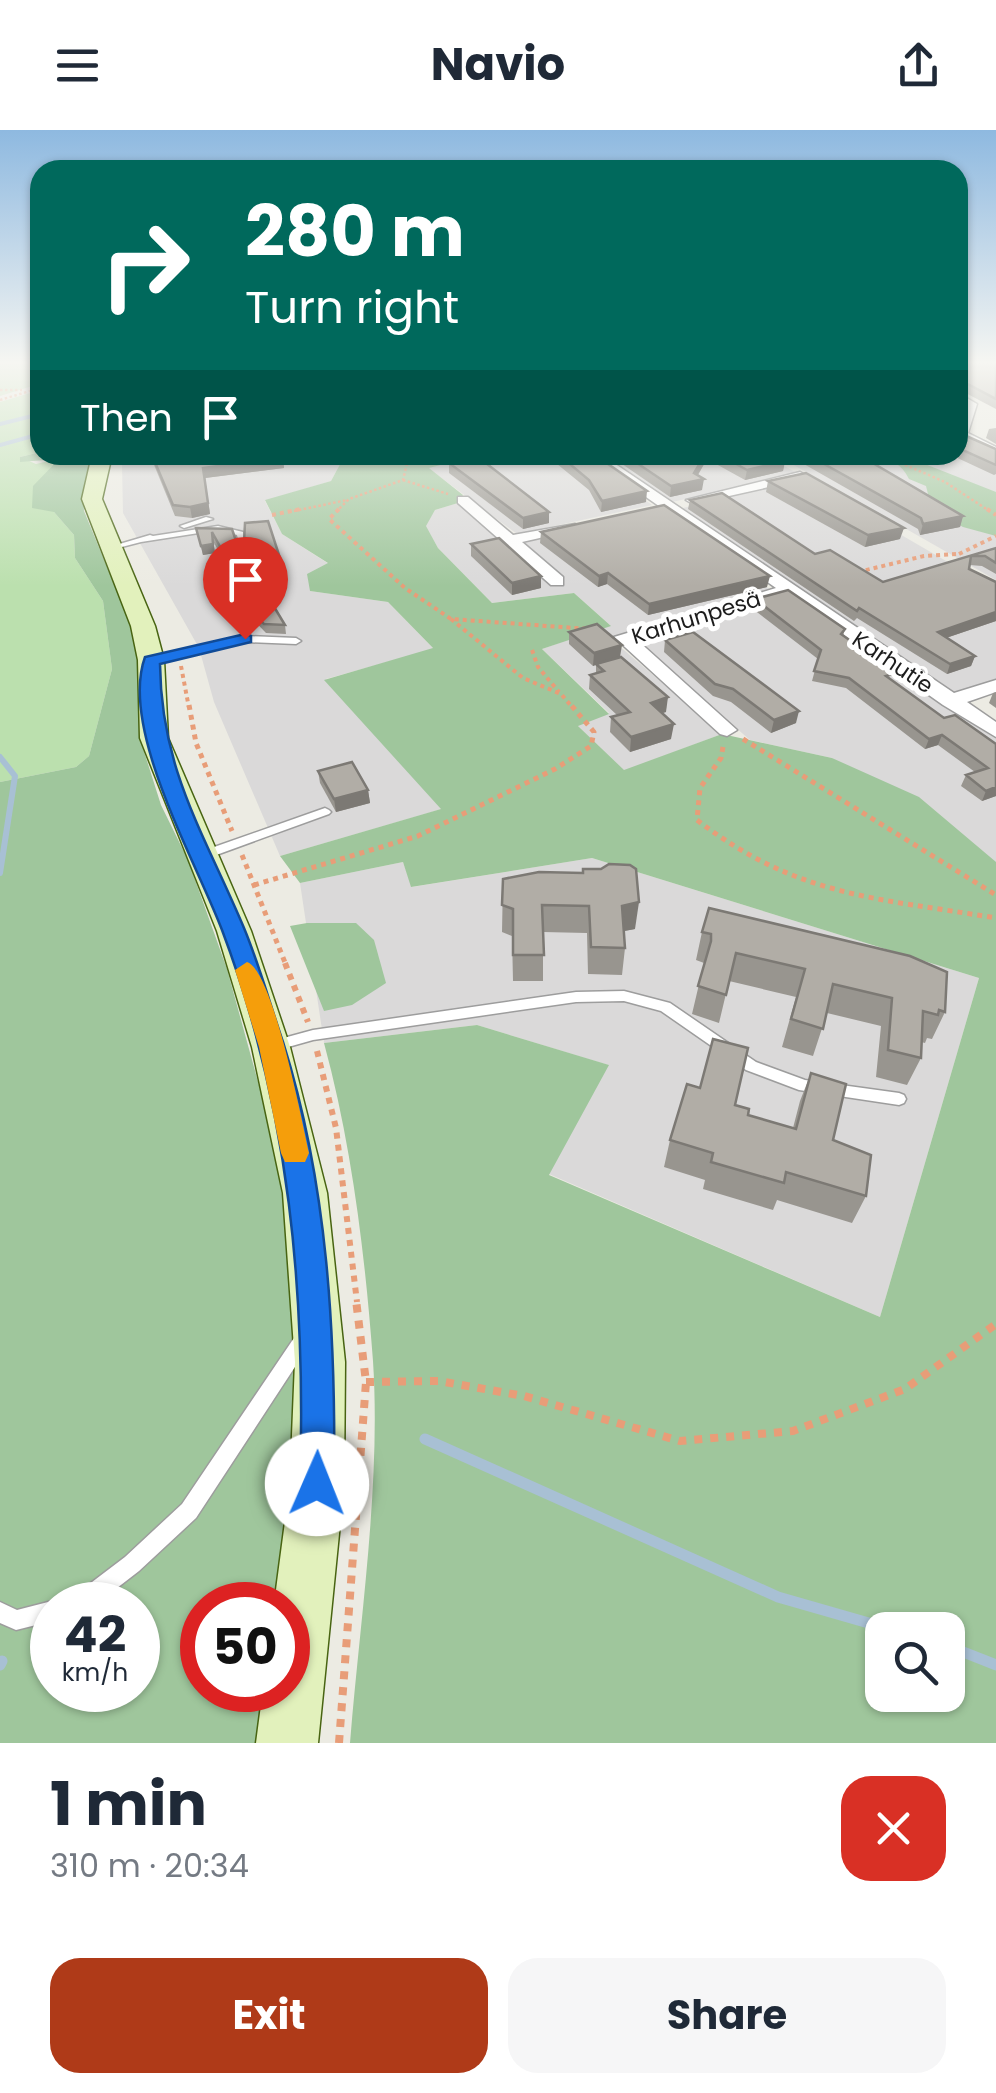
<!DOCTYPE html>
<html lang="en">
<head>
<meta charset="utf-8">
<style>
	:root { --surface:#fff; --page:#f6f6f7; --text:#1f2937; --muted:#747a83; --accent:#af3a18 }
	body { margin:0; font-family:Poppins,sans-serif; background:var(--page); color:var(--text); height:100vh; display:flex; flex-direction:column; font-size:38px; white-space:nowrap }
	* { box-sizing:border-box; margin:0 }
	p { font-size:32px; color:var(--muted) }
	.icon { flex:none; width:55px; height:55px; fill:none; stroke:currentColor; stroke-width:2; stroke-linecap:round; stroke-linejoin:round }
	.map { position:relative; height:1613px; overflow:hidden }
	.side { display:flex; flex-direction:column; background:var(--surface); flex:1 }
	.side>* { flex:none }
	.guide { position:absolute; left:30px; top:30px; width:938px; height:305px; border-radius:30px; box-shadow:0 2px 8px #0004; background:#00695c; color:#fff; overflow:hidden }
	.controls { position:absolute; left:865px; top:1482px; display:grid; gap:20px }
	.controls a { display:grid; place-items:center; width:100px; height:100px; border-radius:20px; background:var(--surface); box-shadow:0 2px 8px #0004; font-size:50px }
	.speed { position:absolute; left:30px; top:1452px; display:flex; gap:20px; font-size:50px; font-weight:700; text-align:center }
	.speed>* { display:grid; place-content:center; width:130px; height:130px; border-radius:50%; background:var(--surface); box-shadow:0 2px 8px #0004; line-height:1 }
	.speed small { font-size:25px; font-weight:400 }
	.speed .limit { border:15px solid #d22; background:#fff; color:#111 }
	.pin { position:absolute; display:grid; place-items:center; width:85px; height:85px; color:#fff; margin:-102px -42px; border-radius:50% 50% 50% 0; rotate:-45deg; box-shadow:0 0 10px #0007 }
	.pin .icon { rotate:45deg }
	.me { position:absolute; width:110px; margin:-55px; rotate:1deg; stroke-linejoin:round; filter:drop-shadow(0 0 8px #0008) }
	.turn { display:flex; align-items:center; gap:35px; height:210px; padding:0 50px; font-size:45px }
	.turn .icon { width:130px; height:130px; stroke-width:2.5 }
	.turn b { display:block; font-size:70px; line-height:85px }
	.then { display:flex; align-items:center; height:95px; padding:0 50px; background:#0003; gap:20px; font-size:38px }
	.round { display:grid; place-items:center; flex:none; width:105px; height:105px; border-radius:30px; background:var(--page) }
	.headline { display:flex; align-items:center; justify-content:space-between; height:170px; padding:0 50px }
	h1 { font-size:60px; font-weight:700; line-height:75px }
	.button { display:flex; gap:20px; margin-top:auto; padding:20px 50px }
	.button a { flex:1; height:115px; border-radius:30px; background:var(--accent); color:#fff; font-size:40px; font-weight:700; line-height:115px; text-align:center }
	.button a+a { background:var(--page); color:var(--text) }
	header { display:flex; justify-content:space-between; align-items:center; height:130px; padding:0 50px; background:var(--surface); font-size:45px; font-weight:700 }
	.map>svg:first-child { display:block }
	.residential { fill:#dad9d9 }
	.grass { fill:#bbe0ae }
	.forest { fill:#9fc69c; fill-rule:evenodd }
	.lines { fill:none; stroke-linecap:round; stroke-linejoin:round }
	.stream-far2 { stroke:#a8c0d4; stroke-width:4 }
	.stream-far1 { stroke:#a8c0d4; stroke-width:6 }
	.stream { stroke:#a8c0d4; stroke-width:11 }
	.service-casing { stroke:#9d9d9d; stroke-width:3 }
	.minor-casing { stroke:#9d9d9d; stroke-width:3 }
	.secondary-casing { stroke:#486412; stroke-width:3 }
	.path-far4 { stroke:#e89d78; stroke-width:2.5; stroke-dasharray:2.5 2.5; stroke-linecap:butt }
	.path-far3 { stroke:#e89d78; stroke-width:4; stroke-dasharray:4 4; stroke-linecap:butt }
	.path-far2 { stroke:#e89d78; stroke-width:5; stroke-dasharray:5 5; stroke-linecap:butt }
	.path-far1 { stroke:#e89d78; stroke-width:6; stroke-dasharray:6 6; stroke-linecap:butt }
	.path { stroke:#e89d78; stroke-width:8; stroke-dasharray:8 8; stroke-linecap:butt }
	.service { fill:#fff; fill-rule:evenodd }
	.minor { fill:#fff; fill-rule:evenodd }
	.secondary { fill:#e2f1bc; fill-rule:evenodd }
	.wall { fill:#98958f }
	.shaded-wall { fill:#7c7974 }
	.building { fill:#b1ada6; stroke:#7c7974; stroke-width:2.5 }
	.route { fill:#1a73e8; stroke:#114b97; stroke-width:2.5 }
	.slow { fill:#f59e0b }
	.labels { text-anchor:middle; stroke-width:10; stroke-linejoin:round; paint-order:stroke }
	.far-street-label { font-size:22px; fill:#1c1c1c; stroke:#fff }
</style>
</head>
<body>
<header><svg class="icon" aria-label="menu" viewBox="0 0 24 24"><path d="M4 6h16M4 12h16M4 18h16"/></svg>Navio<svg class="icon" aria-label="share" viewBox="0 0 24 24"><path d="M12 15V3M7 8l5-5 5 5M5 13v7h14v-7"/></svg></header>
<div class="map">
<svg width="996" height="1613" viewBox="0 0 996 1613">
	<rect width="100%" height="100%" fill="#ecebe3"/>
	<g class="residential">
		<path d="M128 325H345L331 351 265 371 282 404 329 434 310 461 388 472 434 519 326 549 442 679 280 726 214 572 199 518 123 383 122 335Z"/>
		<path d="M458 325H582L652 375 517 404 428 338 467 327Z"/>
		<path d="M602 325H764L799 344 672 372Z"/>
		<path d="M776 325 996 327V450Z"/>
		<path d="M805 349 996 460V550L947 566 683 378Z"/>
		<path d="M458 373 505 414 659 382 771 460 611 509 722 604 624 641 577 595 609 583 542 519 610 495 574 463 492 473 438 418 425 395 435 380Z"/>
		<path d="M785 467 996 609V733L832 628 750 610 636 511Z"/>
		<path d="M592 728 979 848 880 1187 549 1044 608 935 477 895 324 913 300 753 403 732 412 757Z"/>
	</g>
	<g class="grass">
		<path d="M0 231H40V240L32 243 39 254 0 266Z"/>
		<path d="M40 260V322L20 327 36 334 61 328 54 382 74 405 75 428 103 471 112 539 89 626 76 637 0 652V272Z"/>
	</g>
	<g class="forest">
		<path d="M40 322 94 325 83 361 84 381 137 510 141 612 161 675 188 730 227 839 274 1010 309 1249 277 1475H202V1560H265L257 1613H0V652L76 637 89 626 112 539 103 471 75 428 74 405 54 382 32 378 33 356 59 329 20 332V327ZM52 1475H138V1560H52Z"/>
		<path d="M345 325 471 327 429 338 463 365 458 373 435 380 426 396 438 418 492 473 574 463 611 496 542 519 609 584 578 596 624 640 722 604 832 628 919 667 996 732V1613H350C360 1489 381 1354 373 1231 365 1125 352 1016 324 913L477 895 609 935 549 1045 880 1187 979 848 592 728 411 757 403 732 300 753 280 726 441 679 324 550 433 518 388 472 310 461 307 444 328 433 282 404 265 370 331 351ZM882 1500H948V1565H882Z"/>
		<path d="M845 325H902L996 362V406L963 397 932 380 926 356 909 349C894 318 870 335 845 325Z"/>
		<path d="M307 793H356L374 810 386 853 352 875 324 881 290 796Z"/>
	</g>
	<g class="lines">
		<g class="stream-far2">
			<path d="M0 294 40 284"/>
			<path d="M0 315 40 304"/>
		</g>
		<path class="stream-far1" d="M0 627 15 646 0 743"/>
		<g class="stream">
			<path d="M425 1309 778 1467 893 1500"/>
			<path d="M948 1516 996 1535"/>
			<path d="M0 1535 2 1531"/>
		</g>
		<defs>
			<g id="service">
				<path d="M206 387 213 389 184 398 180 396Z"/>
				<path d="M218 396 243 402 246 417H240L237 405 218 400 141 412 110 420 106 418 150 405 153 406Z"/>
				<path d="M245 506 296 508 301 511 296 514 245 512 151 533 146 530 151 527Z"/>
				<path d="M325 678 329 680 331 682 329 684 208 728 204 729 198 725 200 722Z"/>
				<path d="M624 861 670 873 756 932 805 950 899 963 904 965 906 969 904 973 899 975 799 960 746 940 661 881 624 871 576 872 313 910 274 921 269 920 267 916 269 912 313 900 576 862Z"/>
				<path d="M302 1202 308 1205 311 1211 308 1217 196 1388 139 1441 95 1475H68L71 1468 125 1427 182 1374 296 1205Z"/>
				<path d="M52 1471 60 1475H52V1491L16 1500 0 1493V1472L17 1480Z"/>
			</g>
			<g id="minor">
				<path d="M958 263 977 274 968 303 996 317V326L958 308 964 275 958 272Z"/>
				<path d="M586 325H602L954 563 996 550V562L967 572 996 592V607L943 575 787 465 636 509 737 600 727 606 720 604 614 507 776 458Z"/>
				<path d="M800 342 807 346 805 349 693 374 686 370Z"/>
				<path d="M458 367H468L513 405 575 394V400L522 412 563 447V455H551L458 373Z"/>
			</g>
			<path id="secondary" d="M92 325H112L102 369 155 496 164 530 168 608 251 801 290 917 327 1063 345 1232 344 1354 318 1613H256L263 1560H288V1475H274L290 1354 295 1232 283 1063 252 917 217 801 140 608 138 530 131 496 82 369Z"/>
		</defs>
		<use href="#service" class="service-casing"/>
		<use href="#minor" class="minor-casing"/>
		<use href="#secondary" class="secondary-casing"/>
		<g class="path-far4">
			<path d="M0 260H22"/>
			<path d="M0 270 40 258"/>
			<path d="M882 325 945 352 991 382"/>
			<path d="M122 333 154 332"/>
			<path d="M403 350 448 364"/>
			<path d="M289 382 347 370"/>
			<path d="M336 382 349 369 403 350 409 325"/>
		</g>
		<g class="path-far3">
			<path d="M339 379 329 389 405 458 451 489 589 499"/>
			<path d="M987 379 996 385"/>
			<path d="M272 385 301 379"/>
			<path d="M959 424 996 406"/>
			<path d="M858 442 924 426 958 424"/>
			<path d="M451 489 523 548 561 564 573 578"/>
			<path d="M532 520 538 537 559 562"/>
			<path d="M181 536 189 578"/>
		</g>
		<g class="path-far2">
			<path d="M189 575 196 613 232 701"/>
			<path d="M743 609 996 765"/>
			<path d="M723 617 721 628 700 658 697 690C797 767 877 768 996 788"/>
			<path d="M242 725 286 835"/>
			<path d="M254 755 418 706 555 639 591 616 594 602 571 575"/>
		</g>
		<g class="path-far1">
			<path d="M285 833 308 892"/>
			<path d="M317 921 336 998 357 1172"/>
		</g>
		<g class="path">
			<path d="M366 1252 439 1251 524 1266 680 1311 793 1301 905 1259 996 1194"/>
			<path d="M339 1613 366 1252 356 1170"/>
		</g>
		<use href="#service" class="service"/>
		<use href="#minor" class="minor"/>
		<use href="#secondary" class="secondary"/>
	</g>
	<g class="wall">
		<path d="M958 231H996V279L960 260Z"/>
		<path d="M996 298V314L986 308 989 299Z"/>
		<path d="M958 306 996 319V344L994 345 951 325H958Z"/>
		<path d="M128 325H282L284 338 205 348 210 384 192 388 175 386 152 330H129Z"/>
		<path d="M546 325H595L646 372 601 382 589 360Z"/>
		<path d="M609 325H776L785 331 783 341 745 350 707 329 698 345 702 360 670 367Z"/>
		<path d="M788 325H842L963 386 960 397 920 405 918 399Z"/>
		<path d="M449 333 549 393 523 399 449 343Z"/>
		<path d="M768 351 900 409 865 417 766 362Z"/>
		<path d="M690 370 883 452 996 418V444L982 436 970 435 969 439 996 452V491L946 508 975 526 971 536 947 544 857 488 854 491 688 379Z"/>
		<path d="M196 398 236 411 280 428 282 438 254 443 285 495 286 504 266 503 238 474 228 456 226 447 232 446 213 411 215 423 203 425Z"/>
		<path d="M541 402 767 457 648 485 607 454 598 457 540 413Z"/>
		<path d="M471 414 541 458 512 465 471 426Z"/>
		<path d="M755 469 845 499 843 506 893 551 944 588 996 614V666L982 671 961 656 966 645 975 642 938 615 925 619 846 558 812 551 818 529 753 479Z"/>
		<path d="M569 502 620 527 666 582 662 583 671 609 630 622 610 602 611 587 617 585 589 559 590 545 596 543V534L593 536 569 514Z"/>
		<path d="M665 510 796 593 771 603 731 572 713 566 664 522Z"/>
		<path d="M996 562V578L989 573 993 563Z"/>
		<path d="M318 641 368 660 370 673 336 682 320 653Z"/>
		<path d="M539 742 635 799 624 801 625 818 622 845 588 844 587 803 543 802V851H513L512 806 502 802 503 749Z"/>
		<path d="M702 802 945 882 932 909 927 908 925 913 921 912V928L907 955 876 947 881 896 827 883 813 926 782 917 796 867 729 851 719 893 692 884 704 833 696 830Z"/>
		<path d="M811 943 833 1010 866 1066 852 1093 777 1070 773 1080 703 1059 705 1050 664 1037 670 1010 735 975 748 985 793 998 800 971Z"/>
	</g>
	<g class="shaded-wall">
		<path d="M705 325H708L707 329 694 351 704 349 702 360 670 367 671 356 694 343Z"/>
		<path d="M283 327 284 338 205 348 210 384 192 388 190 377 203 338Z"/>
		<path d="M785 331 783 341 745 350 747 340Z"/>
		<path d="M647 361 646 372 601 382 602 371Z"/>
		<path d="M549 382V393L523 399V388Z"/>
		<path d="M963 386 960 397 920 405 923 394Z"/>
		<path d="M904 398 900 409 865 417 868 405Z"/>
		<path d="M212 402 215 423 203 425 201 416Z"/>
		<path d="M280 428 282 438 233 448 232 438Z"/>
		<path d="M608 443 607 454 598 457 599 446Z"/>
		<path d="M541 446V458L512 465V453Z"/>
		<path d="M770 446 767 457 648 485 649 474Z"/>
		<path d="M996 482V491L934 512 938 502Z"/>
		<path d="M622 515 620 527 593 536 594 523Z"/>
		<path d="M975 526 971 536 947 544 950 534Z"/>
		<path d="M668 567 666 582 649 587 651 573Z"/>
		<path d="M799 581 796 593 771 603 774 590Z"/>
		<path d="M674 594 671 609 630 622 631 607Z"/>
		<path d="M942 605 938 615 925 619 929 609Z"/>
		<path d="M996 657V666L982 671 986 661Z"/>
		<path d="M368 660 370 673 336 682 334 669Z"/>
		<path d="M639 772 635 799 619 802 622 776Z"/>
	</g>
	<g class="building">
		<path d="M958 231H996V269L962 251 958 252V254Z"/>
		<path d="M964 305 996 319V335L958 318V306Z"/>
		<path d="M152 325H282L283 327 203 338 208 373 190 377 173 375Z"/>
		<path d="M559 325H595L647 361 602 371 589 350Z"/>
		<path d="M625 325H705L694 343 704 349 671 356Z"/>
		<path d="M720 325H776L785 331 747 340Z"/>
		<path d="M808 325H842L845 326 846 325H859L963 386 923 394 921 388Z"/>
		<path d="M478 327 549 382 523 388 449 333Z"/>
		<path d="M806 343 904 398 868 405 768 351Z"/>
		<path d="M722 363 815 424 830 420 883 452 996 418V433L985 426H971L969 439 996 452V482L938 502 975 526 950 534 859 478 857 481 690 370Z"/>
		<path d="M664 375 770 446 649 474 608 443 599 446 541 402Z"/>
		<path d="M268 391 280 428 232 438 212 402 213 414 201 416 196 398 232 399 236 411 244 412 245 393Z"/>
		<path d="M499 408 541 446 512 453 471 414Z"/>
		<path d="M253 442 285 495 264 494 236 464 226 447Z"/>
		<path d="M788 460 845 499 841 504 896 543 886 546 944 588 955 585 996 614V657L986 661 966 645 988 638 942 605 929 609 849 548 814 541 821 520 755 469Z"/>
		<path d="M597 494 622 515 594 523 569 502Z"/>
		<path d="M693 502 799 581 774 590 733 559 715 554 665 510Z"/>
		<path d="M621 527 668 567 651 573 674 594 631 607 611 587 630 582 590 545 604 541 596 534Z"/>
		<path d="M352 632 368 660 334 669 318 641Z"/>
		<path d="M609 734 630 735 636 739 639 772 622 776 625 818 591 817 589 776 542 775 544 825H513V779L502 775 503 749 539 742 583 743V739H601Z"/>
		<path d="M709 778 910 826 947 842 945 882 939 880 938 885 923 881 921 928 888 920 892 868 833 854 823 899 791 889 805 839 736 823 726 865 698 856 711 811V804L702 802Z"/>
		<path d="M713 909 748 918 735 975 749 979 748 985 796 999 811 943 846 954 833 1010 871 1025 866 1066 786 1042 784 1053 711 1032 713 1023 670 1010 687 954 700 958Z"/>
	</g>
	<linearGradient id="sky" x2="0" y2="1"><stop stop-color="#8eb9e0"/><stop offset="0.51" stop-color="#f6f6f2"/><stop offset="1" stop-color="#f6f6f2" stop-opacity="0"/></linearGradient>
	<rect width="996" height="456" fill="url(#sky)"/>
	<path class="route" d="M245 504 251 506V512L160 534C161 640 204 703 244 798 259 834 270 874 283 912 328 1055 336 1206 334 1354L329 1366 317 1372 305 1366 300 1354C306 1164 290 980 222 800 196 731 119 599 145 527Z"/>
	<path class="slow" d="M247 832C273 840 302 992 309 1023L305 1032H285L281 1023 259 917 235 840Z"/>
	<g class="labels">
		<g class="far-street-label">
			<text transform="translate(696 487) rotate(-17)" y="8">Karhunpesä</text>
			<text transform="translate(893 532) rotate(34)" y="8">Karhutie</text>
		</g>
	</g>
</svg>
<div class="controls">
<a><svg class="icon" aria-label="search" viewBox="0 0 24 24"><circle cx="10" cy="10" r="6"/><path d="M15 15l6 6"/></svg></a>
</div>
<div class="speed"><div>42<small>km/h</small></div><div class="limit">50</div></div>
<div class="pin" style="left:245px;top:509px;background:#d93025"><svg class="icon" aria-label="arrive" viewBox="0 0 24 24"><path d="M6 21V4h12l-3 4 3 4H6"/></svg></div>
<svg class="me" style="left:317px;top:1354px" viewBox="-20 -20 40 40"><circle r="19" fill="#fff"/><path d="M0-13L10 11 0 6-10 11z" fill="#1a73e8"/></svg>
<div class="guide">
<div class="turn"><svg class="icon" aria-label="right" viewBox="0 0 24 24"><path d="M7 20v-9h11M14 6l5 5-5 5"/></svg><div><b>280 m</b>Turn right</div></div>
<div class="then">Then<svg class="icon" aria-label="arrive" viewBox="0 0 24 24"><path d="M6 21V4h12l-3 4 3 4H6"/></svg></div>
</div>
</div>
<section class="side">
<div class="headline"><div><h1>1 min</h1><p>310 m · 20:34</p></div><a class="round" style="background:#d93025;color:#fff"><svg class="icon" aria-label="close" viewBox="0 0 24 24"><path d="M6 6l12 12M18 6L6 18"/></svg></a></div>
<div class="button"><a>Exit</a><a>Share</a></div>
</section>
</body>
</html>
